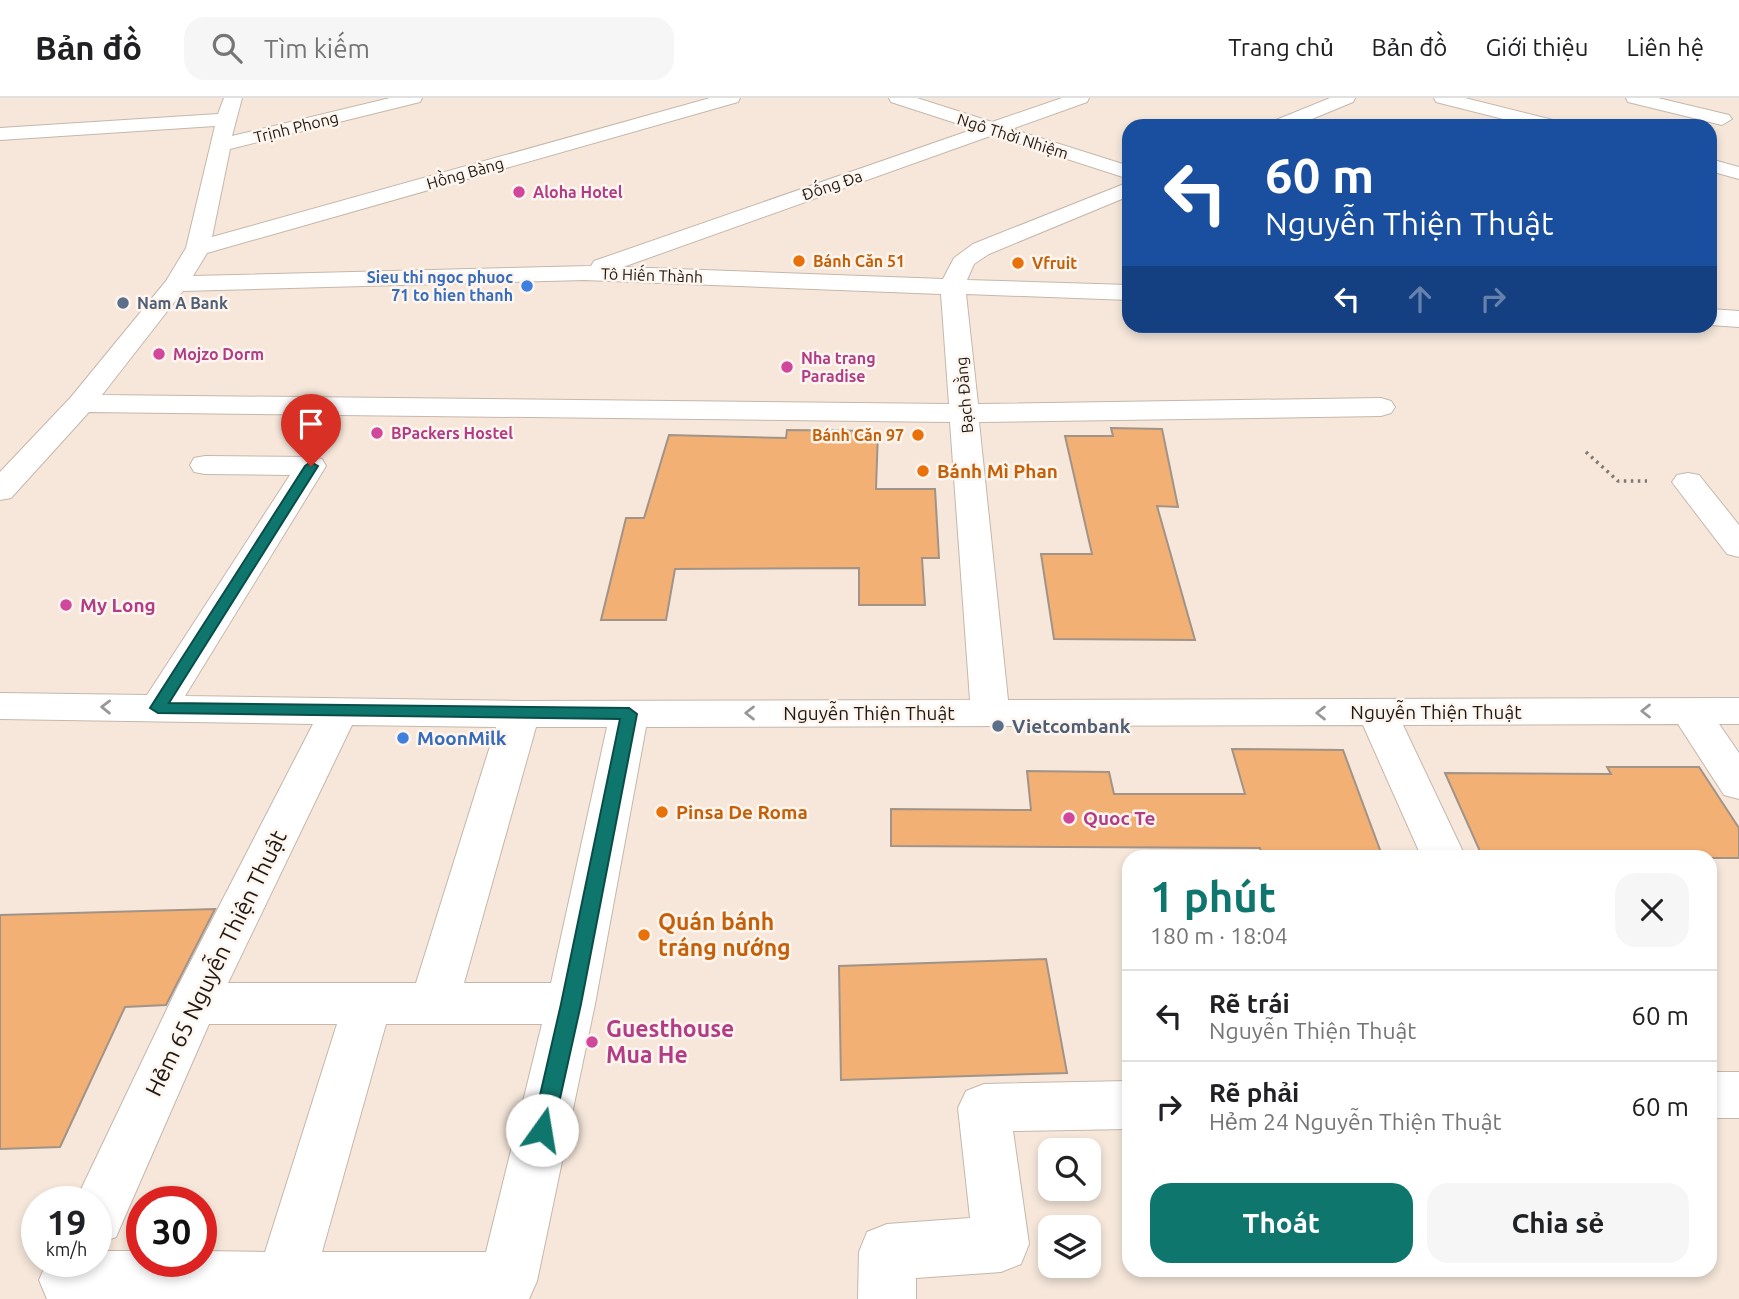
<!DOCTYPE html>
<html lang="vi">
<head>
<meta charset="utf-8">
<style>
	:root { --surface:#fff; --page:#f6f6f6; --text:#202124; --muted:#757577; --line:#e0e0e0; --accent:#0f766e }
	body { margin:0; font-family:Ubuntu,sans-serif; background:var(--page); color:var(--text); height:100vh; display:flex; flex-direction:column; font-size:26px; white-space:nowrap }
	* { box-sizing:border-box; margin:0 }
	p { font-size:23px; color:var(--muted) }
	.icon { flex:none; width:38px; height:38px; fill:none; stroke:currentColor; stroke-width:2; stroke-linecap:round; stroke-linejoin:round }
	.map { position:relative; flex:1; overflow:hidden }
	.details { position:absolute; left:1122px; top:752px; width:595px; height:427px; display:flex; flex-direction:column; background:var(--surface); border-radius:21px; box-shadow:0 4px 10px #0003 }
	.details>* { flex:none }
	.hud { position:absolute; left:1122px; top:21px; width:595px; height:214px; border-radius:21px; box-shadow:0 4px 10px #0003; background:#1a4fa0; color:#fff; overflow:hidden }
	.tools { position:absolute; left:1038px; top:1040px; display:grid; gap:14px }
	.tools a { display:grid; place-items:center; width:63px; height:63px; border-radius:14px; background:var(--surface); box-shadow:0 4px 10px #0003; font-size:35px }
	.speed { position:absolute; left:21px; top:1088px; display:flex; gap:14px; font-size:35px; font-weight:700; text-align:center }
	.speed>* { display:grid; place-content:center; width:91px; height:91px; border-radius:50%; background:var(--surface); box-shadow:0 4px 10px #0003; line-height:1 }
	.speed small { font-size:18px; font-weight:400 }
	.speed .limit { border:10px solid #d22; background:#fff; color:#111 }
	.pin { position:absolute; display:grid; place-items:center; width:60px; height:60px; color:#fff; margin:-72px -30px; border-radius:50% 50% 50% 0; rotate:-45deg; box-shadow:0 0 7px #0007 }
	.pin .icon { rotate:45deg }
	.me { position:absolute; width:77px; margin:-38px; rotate:13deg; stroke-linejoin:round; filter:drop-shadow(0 0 5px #0008) }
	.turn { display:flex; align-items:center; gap:24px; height:147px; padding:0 28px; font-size:32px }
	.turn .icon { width:91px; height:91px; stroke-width:2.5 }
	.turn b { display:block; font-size:49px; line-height:60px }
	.lanes { display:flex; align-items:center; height:66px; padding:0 28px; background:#0003; justify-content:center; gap:35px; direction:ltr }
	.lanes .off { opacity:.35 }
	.round { display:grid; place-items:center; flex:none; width:74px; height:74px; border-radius:21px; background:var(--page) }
	.overview { display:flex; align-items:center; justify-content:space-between; height:119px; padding:0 28px }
	h1 { font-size:42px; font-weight:600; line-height:52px; color:var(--accent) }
	.button { display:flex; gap:14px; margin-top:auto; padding:14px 28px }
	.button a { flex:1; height:80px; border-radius:21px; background:var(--accent); color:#fff; font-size:28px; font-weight:600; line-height:80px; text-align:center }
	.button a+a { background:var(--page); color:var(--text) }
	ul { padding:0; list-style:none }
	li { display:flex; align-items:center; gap:21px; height:91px; padding:0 28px; border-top:2px solid var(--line) }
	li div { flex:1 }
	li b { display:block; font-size:26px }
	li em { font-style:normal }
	header { display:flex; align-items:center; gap:42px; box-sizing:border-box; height:98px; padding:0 35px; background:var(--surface); border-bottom:2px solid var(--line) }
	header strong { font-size:33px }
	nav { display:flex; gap:38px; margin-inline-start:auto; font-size:24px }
	.search { width:490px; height:63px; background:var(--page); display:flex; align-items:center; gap:18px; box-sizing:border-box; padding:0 24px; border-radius:21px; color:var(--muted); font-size:26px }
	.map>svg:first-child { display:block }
	.building { fill:#f2b074; stroke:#a19388; stroke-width:2 }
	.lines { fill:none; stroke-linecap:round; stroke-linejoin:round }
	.minor-casing { stroke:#c5b7ab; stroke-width:2 }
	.path { stroke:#80776e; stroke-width:3.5; stroke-dasharray:2.5 4.5; stroke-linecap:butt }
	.minor { fill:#fff; fill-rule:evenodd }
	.oneway { stroke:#9a9896 }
	.route { fill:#0f766e; stroke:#0a4d48; stroke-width:2 }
	.hotel-dot { fill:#d1479c; stroke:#fef5ee; stroke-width:2.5 }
	.food-dot { fill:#e8710a; stroke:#fef5ee; stroke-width:2.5 }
	.shop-dot { fill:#3f7fe0; stroke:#fef5ee; stroke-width:2.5 }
	.service-dot { fill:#5c6f8a; stroke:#fef5ee; stroke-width:2.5 }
	.labels { text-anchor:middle; stroke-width:5; stroke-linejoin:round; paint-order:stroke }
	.far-street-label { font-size:16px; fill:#1f1a15; stroke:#fef5ee }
	.far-hotel-label { font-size:16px; font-weight:bold; fill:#b23c85; stroke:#fef5ee; text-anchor:start }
	.far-food-label { font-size:16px; font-weight:bold; fill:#c56008; stroke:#fef5ee; text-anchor:start }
	.far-shop-label { font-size:16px; font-weight:bold; fill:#366cbe; stroke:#fef5ee; text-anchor:end }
	.far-service-label { font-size:16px; font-weight:bold; fill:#4e5e75; stroke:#fef5ee; text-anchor:start }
	.food-label { font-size:19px; font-weight:bold; fill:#c56008; stroke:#fef5ee; text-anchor:start }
	.hotel-label { font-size:19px; font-weight:bold; fill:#b23c85; stroke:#fef5ee; text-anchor:start }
	.street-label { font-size:19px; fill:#1f1a15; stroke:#fef5ee }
	.service-label { font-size:19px; font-weight:bold; fill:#4e5e75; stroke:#fef5ee; text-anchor:start }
	.shop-label { font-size:19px; font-weight:bold; fill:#366cbe; stroke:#fef5ee; text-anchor:start }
	.near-food-label { font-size:23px; font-weight:bold; fill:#c56008; stroke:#fef5ee; text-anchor:start }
	.near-street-label { font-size:23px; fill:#1f1a15; stroke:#fef5ee }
	.near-hotel-label { font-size:23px; font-weight:bold; fill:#b23c85; stroke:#fef5ee; text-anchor:start }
</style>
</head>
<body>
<header>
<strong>Bản đồ</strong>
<div class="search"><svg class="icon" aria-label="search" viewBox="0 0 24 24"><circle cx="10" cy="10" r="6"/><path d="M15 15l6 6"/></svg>Tìm kiếm</div>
<nav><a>Trang chủ</a><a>Bản đồ</a><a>Giới thiệu</a><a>Liên hệ</a></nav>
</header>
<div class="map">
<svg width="1739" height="1201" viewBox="0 0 1739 1201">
	<rect width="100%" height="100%" fill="#f6e7da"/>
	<g class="building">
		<path d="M1111 330 1162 331 1178 409 1157 408 1195 542 1054 541 1041 456H1092L1065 338H1113Z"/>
		<path d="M787 332 878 333 876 391H935L939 460H922L925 507H859V470L675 471 666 522H601L626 420H644L669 337 786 340Z"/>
		<path d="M1232 651 1343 652 1383 760H1262L1260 750 891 748V711L1031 712 1027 673 1109 674 1114 696H1245Z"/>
		<path d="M1607 669H1699L1739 730V760H1483L1445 675 1611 676Z"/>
		<path d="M215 811 166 907 125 909 60 1049 0 1051V817Z"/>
		<path d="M1046 861 1067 975 841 982 839 868Z"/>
	</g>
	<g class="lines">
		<defs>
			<g id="minor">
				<path d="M224 0H242L232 38 390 0H422L420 4 230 51 212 139 710 0H740L738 4 207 155 193 178 591 168 594 163 974 31 891 4 889 0H917L992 24 1062 0H1089L1087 4 1012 31 1129 68V81L993 37 623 169 943 181 954 160 973 146 1129 84V98L989 156 974 166 967 182 1129 187V202L966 196 978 306 1381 300 1391 303 1395 309 1391 315 1381 318 979 324 1008 602 1739 600V626H1719L1739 655V701L1724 697 1678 626 1403 627 1466 760H1422L1363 627 646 629 595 906 537 1183 529 1201H47L39 1182 47 1164H96V1104H75L177 890 313 626 0 621V595L147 597 290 377 205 376 194 374 190 367 194 360 205 358 311 359 322 361 326 368 185 598 520 603 970 602 950 324 89 314 11 400 0 402V374L71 299 166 183 186 150 215 28 0 42V30L218 16ZM584 182 941 196 949 306 102 297 183 193ZM352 627 496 629 416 885H228ZM536 629H607L551 885H464ZM209 926H337L265 1154 201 1153V1164H142V1153H100L97 1146 116 1139ZM386 926H542L486 1154H322Z"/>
				<path d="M1330 0H1355L1353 4 1295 28H1268L1271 24Z"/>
				<path d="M1434 0H1465L1561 24 1564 28H1531L1436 4Z"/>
				<path d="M1626 0H1658L1729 17 1732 21 1722 27 1628 4Z"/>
				<path d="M1710 61 1739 69V81L1710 73Z"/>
				<path d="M1710 211 1739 213V229L1710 227Z"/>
				<path d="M1688 375 1699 377 1739 427V459L1727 456 1672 384 1677 377Z"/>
				<rect x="1710" y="974" width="29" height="46"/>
				<path d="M1129 983V1031L1013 1033 1029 1146 1021 1166 1001 1174 916 1180V1201H858L859 1154 867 1134 887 1126 970 1120 958 1010 966 993 984 986Z"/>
			</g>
		</defs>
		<use href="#minor" class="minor-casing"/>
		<path class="path" d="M1586 354 1618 383H1647"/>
		<use href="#minor" class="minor"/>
	</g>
	<defs><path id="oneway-chevron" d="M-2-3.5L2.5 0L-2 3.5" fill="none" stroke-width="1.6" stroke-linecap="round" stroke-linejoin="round" transform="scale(1.75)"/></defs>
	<g class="oneway">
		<use href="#oneway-chevron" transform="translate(106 609) rotate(-179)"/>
		<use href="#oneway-chevron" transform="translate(1646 613) rotate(180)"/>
		<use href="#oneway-chevron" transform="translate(750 615) rotate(180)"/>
		<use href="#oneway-chevron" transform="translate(1321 615) rotate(180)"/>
	</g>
	<path class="route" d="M311 364 318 368 169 605 629 610 637 616 581 906 553 1032 550 1039 542 1042 535 1039 532 1032 561 906 620 621 158 615 150 610 305 368Z"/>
	<g class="hotel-dot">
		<circle cx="519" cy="94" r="7"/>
		<circle cx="159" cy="256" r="7"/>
		<circle cx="787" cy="269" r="7"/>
		<circle cx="377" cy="335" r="7"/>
		<circle cx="66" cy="507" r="7"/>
		<circle cx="1069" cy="720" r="7"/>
		<circle cx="592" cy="944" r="7"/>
	</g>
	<g class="food-dot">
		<circle cx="799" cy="163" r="7"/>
		<circle cx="1018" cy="165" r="7"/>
		<circle cx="918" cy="337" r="7"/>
		<circle cx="923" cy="373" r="7"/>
		<circle cx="662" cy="714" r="7"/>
		<circle cx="644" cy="837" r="7"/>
	</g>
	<g class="shop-dot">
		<circle cx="527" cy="188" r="7"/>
		<circle cx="403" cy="640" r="7"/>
	</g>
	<g class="service-dot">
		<circle cx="123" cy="205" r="7"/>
		<circle cx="998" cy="628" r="7"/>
	</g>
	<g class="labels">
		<g class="far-street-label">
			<text transform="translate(296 29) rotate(-14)" y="6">Trịnh Phong</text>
			<text transform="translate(1013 38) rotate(18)" y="6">Ngô Thời Nhiệm</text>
			<text transform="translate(465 75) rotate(-16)" y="6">Hồng Bàng</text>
			<text transform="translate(832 87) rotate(-19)" y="6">Đống Đa</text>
			<text transform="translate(652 177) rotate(2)" y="6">Tô Hiến Thành</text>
			<text transform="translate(964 297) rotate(-95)" y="6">Bạch Đằng</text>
		</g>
		<g class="far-hotel-label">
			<text x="533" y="100">Aloha Hotel</text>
			<text x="173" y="262">Mojzo Dorm</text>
			<text x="801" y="266">Nha trang<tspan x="801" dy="18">Paradise</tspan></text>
			<text x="391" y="341">BPackers Hostel</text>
		</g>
		<g class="far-food-label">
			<text x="813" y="169">Bánh Căn 51</text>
			<text x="1032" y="171">Vfruit</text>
			<text x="904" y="343" text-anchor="end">Bánh Căn 97</text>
		</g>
		<g class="far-shop-label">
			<text x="513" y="185">Sieu thi ngoc phuoc<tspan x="513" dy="18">71 to hien thanh</tspan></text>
		</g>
		<g class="far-service-label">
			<text x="137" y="211">Nam A Bank</text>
		</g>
		<g class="food-label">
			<text x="937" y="380">Bánh Mì Phan</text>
			<text x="676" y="721">Pinsa De Roma</text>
		</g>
		<g class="hotel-label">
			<text x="80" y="514">My Long</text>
			<text x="1083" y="727">Quoc Te</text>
		</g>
		<g class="street-label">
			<text x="1436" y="621">Nguyễn Thiện Thuật</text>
			<text x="869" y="622">Nguyễn Thiện Thuật</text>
		</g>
		<g class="service-label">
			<text x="1012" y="635">Vietcombank</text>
		</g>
		<g class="shop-label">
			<text x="417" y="647">MoonMilk</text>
		</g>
		<g class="near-food-label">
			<text x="658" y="832">Quán bánh<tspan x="658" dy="26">tráng nướng</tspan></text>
		</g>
		<g class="near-street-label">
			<text transform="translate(216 865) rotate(-64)" y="8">Hẻm 65 Nguyễn Thiện Thuật</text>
		</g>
		<g class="near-hotel-label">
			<text x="606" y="939">Guesthouse<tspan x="606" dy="26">Mua He</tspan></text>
		</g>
	</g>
</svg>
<div class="tools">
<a><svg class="icon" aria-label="search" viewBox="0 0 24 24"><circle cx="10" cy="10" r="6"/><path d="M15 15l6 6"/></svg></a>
<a><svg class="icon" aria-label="layers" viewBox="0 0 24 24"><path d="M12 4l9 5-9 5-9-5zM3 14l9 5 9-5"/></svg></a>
</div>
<div class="speed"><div>19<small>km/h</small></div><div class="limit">30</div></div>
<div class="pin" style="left:311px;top:368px;background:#d93025"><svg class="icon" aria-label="arrive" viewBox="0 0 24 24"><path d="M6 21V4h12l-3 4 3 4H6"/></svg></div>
<svg class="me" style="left:542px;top:1032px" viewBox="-20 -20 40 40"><circle r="19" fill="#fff"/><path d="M0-13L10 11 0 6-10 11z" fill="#0f766e"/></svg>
<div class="hud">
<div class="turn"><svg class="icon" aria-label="left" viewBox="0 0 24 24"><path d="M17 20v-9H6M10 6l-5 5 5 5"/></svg><div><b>60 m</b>Nguyễn Thiện Thuật</div></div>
<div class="lanes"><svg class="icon" aria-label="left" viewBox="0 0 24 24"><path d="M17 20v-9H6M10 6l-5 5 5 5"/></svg><svg class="icon off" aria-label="ahead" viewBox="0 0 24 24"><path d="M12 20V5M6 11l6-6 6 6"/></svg><svg class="icon off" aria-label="right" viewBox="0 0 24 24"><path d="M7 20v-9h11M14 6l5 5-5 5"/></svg></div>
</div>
<section class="details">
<div class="overview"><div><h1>1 phút</h1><p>180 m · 18:04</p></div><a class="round"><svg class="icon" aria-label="close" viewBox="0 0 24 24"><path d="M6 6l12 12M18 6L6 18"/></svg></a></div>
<ul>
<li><svg class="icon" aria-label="left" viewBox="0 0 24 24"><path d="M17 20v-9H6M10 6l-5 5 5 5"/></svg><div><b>Rẽ trái</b><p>Nguyễn Thiện Thuật</p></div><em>60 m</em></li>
<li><svg class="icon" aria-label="right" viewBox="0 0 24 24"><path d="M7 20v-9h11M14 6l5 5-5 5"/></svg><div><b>Rẽ phải</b><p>Hẻm 24 Nguyễn Thiện Thuật</p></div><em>60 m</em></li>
</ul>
<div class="button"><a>Thoát</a><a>Chia sẻ</a></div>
</section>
</div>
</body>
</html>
